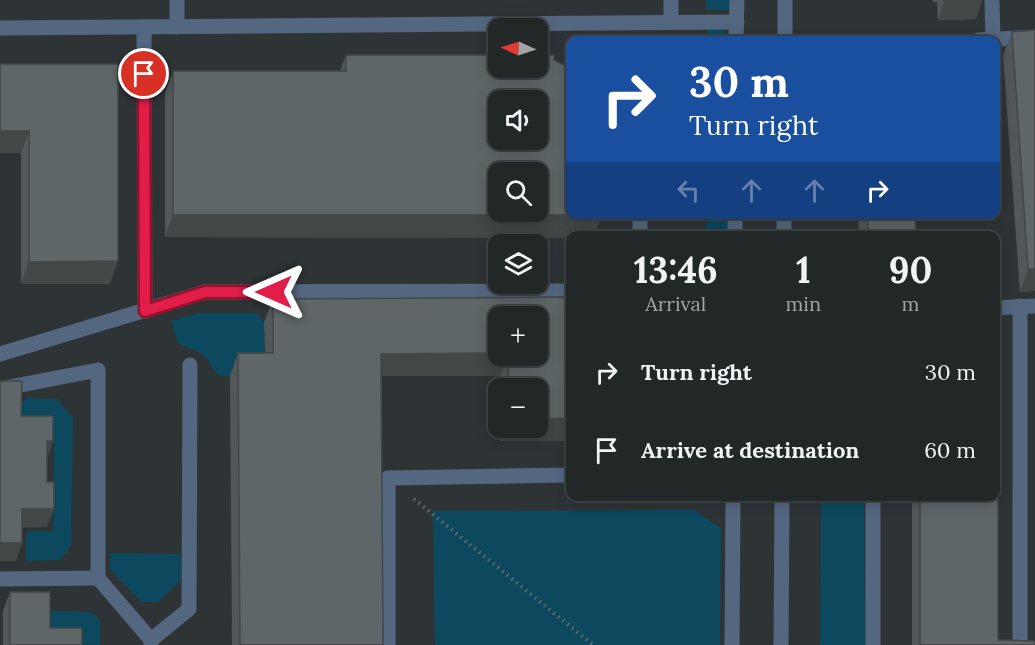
<!DOCTYPE html>
<html lang="en">
<head>
<meta charset="utf-8">
<style>
	:root { --surface:#222728; --page:#2e3334; --text:#f1f3f6; --muted:#a2a5a8; --line:#3f4445 }
	body { margin:0; font-family:Lora,serif; background:var(--page); color:var(--text); height:100vh; display:flex; flex-direction:column; font-size:22px; white-space:nowrap }
	* { box-sizing:border-box; margin:0 }
	p { font-size:20px; color:var(--muted) }
	.icon { flex:none; width:33px; height:33px; fill:none; stroke:currentColor; stroke-width:2; stroke-linecap:round; stroke-linejoin:round }
	.map { position:relative; flex:1; overflow:hidden }
	.details { position:absolute; left:566px; top:231px; width:434px; height:270px; display:flex; flex-direction:column; background:var(--surface); border-radius:12px; box-shadow:0 3px 15px #0003,0 0 0 2px var(--line) }
	.details>* { flex:none }
	.banner { position:absolute; left:566px; top:36px; width:434px; height:183px; border-radius:12px; box-shadow:0 3px 15px #0003,0 0 0 2px var(--line); background:#1a4fa0; color:#fff; overflow:hidden }
	.needle { width:39px; rotate:273deg }
	.fabs { position:absolute; left:488px; top:18px; display:grid; gap:12px }
	.fabs a { display:grid; place-items:center; width:60px; height:60px; border-radius:12px; background:var(--surface); box-shadow:0 3px 15px #0003,0 0 0 2px var(--line); font-size:30px }
	.pin { position:absolute; display:grid; place-items:center; width:51px; height:51px; color:#fff; margin:-26px; border:3px solid #fff; border-radius:50%; box-shadow:0 2px 6px #0007 }
	.me { position:absolute; width:66px; margin:-33px; rotate:270deg; stroke-linejoin:round; filter:drop-shadow(0 0 4px #0008) }
	.turn { display:flex; align-items:center; gap:21px; height:126px; padding:0 24px; font-size:27px }
	.turn .icon { width:78px; height:78px; stroke-width:2.5 }
	.turn b { display:block; font-size:42px; line-height:51px }
	.lanes { display:flex; align-items:center; height:57px; padding:0 24px; background:#0003; justify-content:center; gap:30px; direction:ltr }
	.lanes .off { opacity:.35 }
	.eta { display:flex; justify-content:space-evenly; align-items:center; height:102px; text-align:center }
	.eta b { font-size:36px; font-weight:700; line-height:42px }
	ul { padding:0; list-style:none }
	li { display:flex; align-items:center; gap:18px; height:78px; padding:0 24px }
	li div { flex:1 }
	li b { display:block; font-size:22px }
	li em { font-style:normal }
	.map>svg:first-child { display:block }
	.green { fill:#0c485e }
	.lines { fill:none; stroke-linecap:round; stroke-linejoin:round }
	.path { stroke:#676c6e; stroke-width:4; stroke-dasharray:1.5 4.5; stroke-linecap:butt }
	.service { stroke:#546780; stroke-width:15 }
	.tertiary { stroke:#546780; stroke-width:15 }
	.wall { fill:#525859; fill-rule:evenodd }
	.shaded-wall { fill:#424748 }
	.building { fill:#5f6667; stroke:#424748; stroke-width:1.5; fill-rule:evenodd }
	.route-casing { stroke:#92132f; stroke-width:15 }
	.route { stroke:#e11d48; stroke-width:10 }
</style>
</head>
<body>
<div class="map">
<svg width="1035" height="645" viewBox="0 0 1035 645">
	<rect width="100%" height="100%" fill="#2e3436"/>
	<g class="green">
		<rect x="706" y="0" width="24" height="10"/>
		<path d="M720 27 730 36V40H706V31Z"/>
		<path d="M706 215H728L727 235 705 236Z"/>
		<path d="M199 313H257L264 322 265 376H219L203 354 178 343 171 321Z"/>
		<path d="M27 398 57 399 73 418 71 545 60 560 26 561V536L29 531H53L54 431 22 426V403Z"/>
		<path d="M821 497H864L865 645H820Z"/>
		<path d="M694 510 721 528 720 645H435L433 511Z"/>
		<path d="M110 553 181 554V580L158 602H141L110 569Z"/>
		<path d="M52 611 92 612 100 621V645L52 644 48 615Z"/>
	</g>
	<g class="lines">
		<path class="path" d="M414 499 593 645"/>
		<g class="service">
			<path d="M671 0V22"/>
			<path d="M992 0 993 40"/>
			<path d="M144 27 145 311"/>
			<path d="M177 27V0"/>
			<path d="M0 28 737 22"/>
			<path d="M979 40 1035 37"/>
			<path d="M640 214V236"/>
			<path d="M994 308 1035 306"/>
			<path d="M0 354 205 292 570 291"/>
			<path d="M0 389 98 370V578L0 579"/>
			<path d="M873 496V645"/>
			<path d="M98 578 151 640V645"/>
			<path d="M151 640 189 609 190 365"/>
			<path d="M1020 643V306"/>
			<path d="M388 645V478L570 475"/>
		</g>
		<g class="tertiary">
			<path d="M736 40 737 0"/>
			<path d="M785 40V0"/>
			<path d="M735 236V214"/>
			<path d="M784 236V214"/>
			<path d="M732 645 733 496"/>
			<path d="M781 645 782 496"/>
		</g>
	</g>
	<g class="wall">
		<path d="M933 0H982L976 19 938 20 937 2H933Z"/>
		<path d="M1035 30V291L1020 292 1003 55 1012 32Z"/>
		<path d="M346 55 570 236V238L165 237V93L173 71H340Z"/>
		<path d="M0 64 110 284H21V153H0Z"/>
		<path d="M858 214H915L916 236H859Z"/>
		<path d="M570 297V441H500V428H537V388H500V376H381L383 645H232L230 376 238 353H265L264 322 273 299ZM498 316H537V356H498Z"/>
		<path d="M912 496H994L998 640 1035 645H912Z"/>
		<path d="M10 592 50 628 82 645H3V611Z"/>
	</g>
	<g class="shaded-wall">
		<path d="M982 0 976 19 938 20 944 1Z"/>
		<path d="M0 131H29L21 153H0Z"/>
		<path d="M173 215H602L594 236H570V238L165 237Z"/>
		<path d="M118 261 110 284H21L29 262Z"/>
		<path d="M1028 269H1035V291L1020 292Z"/>
		<path d="M498 353V356H508L500 376H373L381 354Z"/>
		<path d="M570 418V441H500L506 428H537V419Z"/>
		<path d="M47 441H53L47 459Z"/>
		<path d="M22 509H54L47 527 16 528Z"/>
		<path d="M0 543H22L16 561H0Z"/>
	</g>
	<g class="building">
		<path d="M944 0H982L944 1Z"/>
		<path d="M1035 30V269H1028L1012 32Z"/>
		<path d="M905 38V40H859Z"/>
		<path d="M346 55H498V68H537V55H554V60L570 68V214L602 215H173V71H346ZM498 100H537V140H498ZM498 172H537V212H498Z"/>
		<path d="M0 64H118V261L29 262V131H0Z"/>
		<path d="M867 214H915L916 236H869Z"/>
		<path d="M570 297V418L537 419V388H509L508 356H537V316H498V353L381 354 383 645H240L238 353H273V299Z"/>
		<path d="M994 305H998V640L1035 641V645H920V496H994Z"/>
		<path d="M0 381H22L21 416H53V441H47V482H54V509H22V543H0Z"/>
		<path d="M10 592H50V628H82V645H10Z"/>
	</g>
	<g class="lines">
		<defs>
			<path id="route" d="M144 74 145 311 205 292H274"/>
		</defs>
		<use href="#route" class="route-casing"/>
		<use href="#route" class="route"/>
	</g>
</svg>
<div class="fabs">
<a><svg class="needle" viewBox="-14 -14 28 28"><path d="M0-13l5 13h-10z" fill="#e53935"/><path d="M0 13l5-13h-10z" fill="#a2a5a8"/></svg></a>
<a><svg class="icon" aria-label="sound" viewBox="0 0 24 24"><path d="M4 9h4l5-4v14l-5-4H4zM17 9q2 3 0 6"/></svg></a>
<a><svg class="icon" aria-label="search" viewBox="0 0 24 24"><circle cx="10" cy="10" r="6"/><path d="M15 15l6 6"/></svg></a>
<a><svg class="icon" aria-label="layers" viewBox="0 0 24 24"><path d="M12 4l9 5-9 5-9-5zM3 14l9 5 9-5"/></svg></a>
<a>+</a>
<a>−</a>
</div>
<div class="pin" style="left:144px;top:74px;background:#d93025"><svg class="icon" aria-label="arrive" viewBox="0 0 24 24"><path d="M6 21V4h12l-3 4 3 4H6"/></svg></div>
<svg class="me" style="left:274px;top:292px" viewBox="-20 -20 40 40"><path d="M0-17L14 15 0 8-14 15z" fill="#e11d48" stroke="#fff" stroke-width="4"/></svg>
<div class="banner">
<div class="turn"><svg class="icon" aria-label="right" viewBox="0 0 24 24"><path d="M7 20v-9h11M14 6l5 5-5 5"/></svg><div><b>30 m</b>Turn right</div></div>
<div class="lanes"><svg class="icon off" aria-label="left" viewBox="0 0 24 24"><path d="M17 20v-9H6M10 6l-5 5 5 5"/></svg><svg class="icon off" aria-label="ahead" viewBox="0 0 24 24"><path d="M12 20V5M6 11l6-6 6 6"/></svg><svg class="icon off" aria-label="ahead" viewBox="0 0 24 24"><path d="M12 20V5M6 11l6-6 6 6"/></svg><svg class="icon" aria-label="right" viewBox="0 0 24 24"><path d="M7 20v-9h11M14 6l5 5-5 5"/></svg></div>
</div>
<section class="details">
<div class="eta">
<div><b>13:46</b><p>Arrival</p></div>
<div><b>1</b><p>min</p></div>
<div><b>90</b><p>m</p></div>
</div>
<ul>
<li><svg class="icon" aria-label="right" viewBox="0 0 24 24"><path d="M7 20v-9h11M14 6l5 5-5 5"/></svg><div><b>Turn right</b></div><em>30 m</em></li>
<li><svg class="icon" aria-label="arrive" viewBox="0 0 24 24"><path d="M6 21V4h12l-3 4 3 4H6"/></svg><div><b>Arrive at destination</b></div><em>60 m</em></li>
</ul>
</section>
</div>
</body>
</html>
